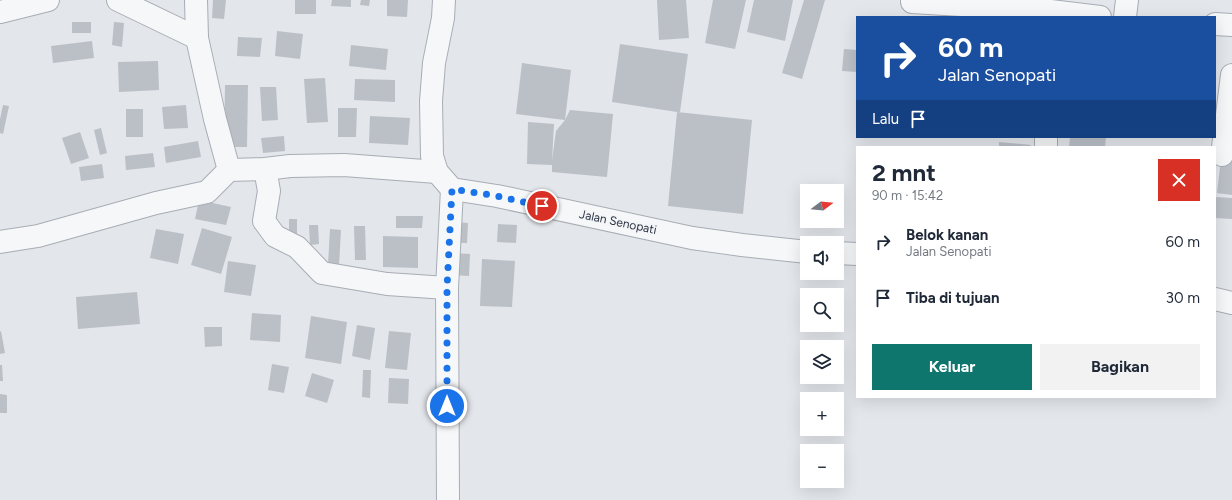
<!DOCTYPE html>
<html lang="id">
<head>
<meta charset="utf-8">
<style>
	:root { --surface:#fff; --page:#f2f2f3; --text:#1f2937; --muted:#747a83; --accent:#0f766e }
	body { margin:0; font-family:Figtree,sans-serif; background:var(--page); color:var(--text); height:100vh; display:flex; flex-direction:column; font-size:15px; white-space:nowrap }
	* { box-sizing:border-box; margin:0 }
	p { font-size:13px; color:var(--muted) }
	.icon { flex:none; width:22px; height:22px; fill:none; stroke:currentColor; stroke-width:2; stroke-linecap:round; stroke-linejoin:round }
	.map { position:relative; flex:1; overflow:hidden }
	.sheet { position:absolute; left:856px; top:146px; width:360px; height:252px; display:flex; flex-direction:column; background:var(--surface); border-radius:0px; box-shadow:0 4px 16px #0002 }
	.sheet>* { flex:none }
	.hud { position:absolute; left:856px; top:16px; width:360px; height:122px; border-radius:0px; box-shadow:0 4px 16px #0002; background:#1a4fa0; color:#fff; overflow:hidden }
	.needle { width:26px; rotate:74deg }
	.fabs { position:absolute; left:800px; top:184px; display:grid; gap:8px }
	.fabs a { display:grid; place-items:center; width:44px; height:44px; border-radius:0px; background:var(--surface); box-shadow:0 4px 16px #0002; font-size:20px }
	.pin { position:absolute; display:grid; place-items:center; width:34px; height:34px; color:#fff; margin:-17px; border:2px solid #fff; border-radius:50%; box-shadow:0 1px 4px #0007 }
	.me { position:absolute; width:44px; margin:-22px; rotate:0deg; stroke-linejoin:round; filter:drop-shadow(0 0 3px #0008) }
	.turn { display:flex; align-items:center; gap:14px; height:84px; padding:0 16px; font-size:18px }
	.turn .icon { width:52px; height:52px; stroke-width:2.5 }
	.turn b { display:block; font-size:28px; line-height:34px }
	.then { display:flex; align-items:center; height:38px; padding:0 16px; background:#0003; gap:8px; font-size:15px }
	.round { display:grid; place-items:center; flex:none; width:42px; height:42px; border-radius:0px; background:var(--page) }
	.summary { display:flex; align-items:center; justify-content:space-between; height:68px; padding:0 16px }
	h1 { font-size:24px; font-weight:700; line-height:30px }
	.button { display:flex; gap:8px; margin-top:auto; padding:8px 16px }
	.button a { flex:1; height:46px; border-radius:0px; background:var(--accent); color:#fff; font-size:16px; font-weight:700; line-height:46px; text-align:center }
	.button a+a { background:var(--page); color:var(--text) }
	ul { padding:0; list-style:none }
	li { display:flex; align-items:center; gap:12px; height:56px; padding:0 16px }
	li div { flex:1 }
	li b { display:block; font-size:15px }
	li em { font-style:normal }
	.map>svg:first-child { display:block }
	.building { fill:#bbc0c7 }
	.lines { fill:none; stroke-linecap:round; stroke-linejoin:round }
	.minor-casing { stroke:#a8adb5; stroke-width:24 }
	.minor { stroke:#f6f7f9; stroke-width:22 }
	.route { stroke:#1a73e8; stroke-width:7; stroke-dasharray:0 12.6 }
	.labels { text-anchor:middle; stroke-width:3.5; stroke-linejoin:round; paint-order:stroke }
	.street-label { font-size:12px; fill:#2c3442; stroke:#f3f5f8 }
</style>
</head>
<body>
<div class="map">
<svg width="1232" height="500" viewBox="0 0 1232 500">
	<rect width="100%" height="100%" fill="#e3e6eb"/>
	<g class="building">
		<path d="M213 0H226L224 19 212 18Z"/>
		<rect x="295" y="0" width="21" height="14"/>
		<path d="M332 0H351V7L331 6Z"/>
		<path d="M361 0H370L369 6 360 5Z"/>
		<path d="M387 0H408L407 17 387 16Z"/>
		<path d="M657 0H686L689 38 659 40Z"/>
		<path d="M713 0H746L735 49 705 43Z"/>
		<path d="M754 0H793L785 41 747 32Z"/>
		<path d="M804 0H825L802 79 782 73Z"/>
		<rect x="72" y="22" width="19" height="11"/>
		<path d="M114 22 124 23 122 47 112 45Z"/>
		<path d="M277 31 303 34 300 59 275 56Z"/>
		<path d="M238 37 262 38 260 57 237 56Z"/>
		<path d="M92 41 94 58 53 63 51 46Z"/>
		<path d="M620 44 688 54 680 112H677L612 102Z"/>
		<path d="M351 45 388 49 386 70 349 66Z"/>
		<path d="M844 49 857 50V72L842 71Z"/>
		<path d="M158 61 159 90 119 92 118 62Z"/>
		<path d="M522 63 571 70 565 120 516 114Z"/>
		<path d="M325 78 328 122 307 123 304 79Z"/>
		<path d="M355 79 395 80V102L354 100Z"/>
		<path d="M225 85H248L247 147H224Z"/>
		<path d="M260 87H276L278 120 262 121Z"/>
		<path d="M3 105 9 106 3 134 0 133V119Z"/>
		<path d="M186 105 188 128 164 129 162 107Z"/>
		<path d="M338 108H357L356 137H338Z"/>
		<rect x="126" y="109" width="17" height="28"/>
		<path d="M570 110 613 114 607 177 552 172V165L527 164 528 122 554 124 552 160 556 131 565 120Z"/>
		<path d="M677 112 752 120 743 214 668 206Z"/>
		<path d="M370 116 410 118 408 145 369 143Z"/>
		<path d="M101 128 107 153 100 155 94 130Z"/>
		<path d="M80 132 89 158 71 164 62 138Z"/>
		<path d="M284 136 285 151 263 153 261 138Z"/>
		<path d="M1070 137H1106L1105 147H1069Z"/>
		<path d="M198 141 201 157 166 163 164 147Z"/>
		<path d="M999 142 1031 145 1030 147H999Z"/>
		<path d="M153 153 155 167 126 170 125 156Z"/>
		<path d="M1221 159 1232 160V195L1217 193Z"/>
		<path d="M102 164 104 178 81 181 79 167Z"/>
		<path d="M1215 197 1232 198V219L1215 218Z"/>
		<path d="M199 200 231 207 226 225 195 219Z"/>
		<path d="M396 216H423L422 228H396Z"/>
		<rect x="289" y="219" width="8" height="16"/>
		<path d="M455 222 468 223 467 243H454Z"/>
		<path d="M498 224 517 225 516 243 497 242Z"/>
		<path d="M309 225H318L319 244 310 245Z"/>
		<path d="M354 226H365L366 260H355Z"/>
		<path d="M202 228 232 237 221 274 191 265Z"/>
		<path d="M156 229 184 234 178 264 150 258Z"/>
		<path d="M330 229 341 230 339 266 328 265Z"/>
		<path d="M383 236 418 237V268L383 267Z"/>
		<path d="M454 253 470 254 469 276 452 275Z"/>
		<path d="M482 259 515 261 512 307 480 306Z"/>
		<path d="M228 261 256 265 251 296 224 292Z"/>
		<path d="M137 292 140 324 78 329 76 297Z"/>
		<path d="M252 313 281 315 280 342 250 340Z"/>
		<path d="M311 316 347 322 341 364 305 358Z"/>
		<path d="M357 325 375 328 370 360 352 356Z"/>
		<path d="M204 327H222V346L205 347Z"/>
		<path d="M1 331 5 353 0 354V332Z"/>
		<path d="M389 331 411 333 407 370 385 368Z"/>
		<path d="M272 364 289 367 284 393 268 390Z"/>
		<path d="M0 365H2L3 381H0Z"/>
		<path d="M363 370H371L370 398 362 397Z"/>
		<path d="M312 373 334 380 327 403 305 396Z"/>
		<path d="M389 378 409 379 408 404 388 403Z"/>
		<path d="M0 394 7 395V413H0Z"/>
	</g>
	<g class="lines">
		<defs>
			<g id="minor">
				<path d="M118 0 197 38"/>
				<path d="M196 0 197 38 215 119 229 170"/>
				<path d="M444 0 443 18 434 63 431 101 432 156 437 172 452 189 497 196 692 238 742 245 807 252"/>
				<path d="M912 0V2L1043 10 1100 17"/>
				<path d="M0 12 48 0"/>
				<path d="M1125 17 1127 0"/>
				<path d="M1215 24 1232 25"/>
				<path d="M1046 137V147"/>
				<path d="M1222 155 1232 75"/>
				<path d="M265 169 269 191 264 221 275 236 297 247 322 273 387 284 447 288"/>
				<path d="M0 242 38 236 156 203 207 192 229 170 265 169 290 166 344 165 437 172"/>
				<path d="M837 253 857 254"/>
				<path d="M1215 299 1232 303"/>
				<path d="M448 500 447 288 452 189"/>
			</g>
		</defs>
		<use href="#minor" class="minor-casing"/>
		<use href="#minor" class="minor"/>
	</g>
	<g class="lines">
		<path class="route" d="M447 406V288L452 189 497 196 542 206"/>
	</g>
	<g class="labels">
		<g class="street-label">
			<text transform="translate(618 222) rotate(12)" y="4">Jalan Senopati</text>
		</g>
	</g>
</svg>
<div class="fabs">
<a><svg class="needle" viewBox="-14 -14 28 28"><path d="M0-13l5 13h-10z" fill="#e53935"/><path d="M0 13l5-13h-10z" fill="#747a83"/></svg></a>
<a><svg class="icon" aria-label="sound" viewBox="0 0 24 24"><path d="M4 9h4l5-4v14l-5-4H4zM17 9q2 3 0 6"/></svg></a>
<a><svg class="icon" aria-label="search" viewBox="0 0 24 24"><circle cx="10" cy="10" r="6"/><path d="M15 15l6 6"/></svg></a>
<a><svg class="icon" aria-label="layers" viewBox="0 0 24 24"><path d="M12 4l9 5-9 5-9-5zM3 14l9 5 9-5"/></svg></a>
<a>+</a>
<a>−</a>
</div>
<div class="pin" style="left:542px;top:206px;background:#d93025"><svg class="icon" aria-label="arrive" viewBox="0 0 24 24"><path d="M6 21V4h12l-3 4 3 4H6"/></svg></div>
<svg class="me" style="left:447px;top:406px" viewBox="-20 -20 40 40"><circle r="17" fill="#1a73e8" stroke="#fff" stroke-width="3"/><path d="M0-11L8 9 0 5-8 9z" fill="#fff"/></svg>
<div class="hud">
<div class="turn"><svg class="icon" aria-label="right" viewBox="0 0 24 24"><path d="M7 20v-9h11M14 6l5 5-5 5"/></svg><div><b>60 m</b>Jalan Senopati</div></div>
<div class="then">Lalu<svg class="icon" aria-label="arrive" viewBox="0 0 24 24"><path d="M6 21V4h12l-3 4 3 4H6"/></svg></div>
</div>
<section class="sheet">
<div class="summary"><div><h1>2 mnt</h1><p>90 m · 15:42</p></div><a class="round" style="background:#d93025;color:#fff"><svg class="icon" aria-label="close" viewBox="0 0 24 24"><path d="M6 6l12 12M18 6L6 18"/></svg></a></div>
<ul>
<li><svg class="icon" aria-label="right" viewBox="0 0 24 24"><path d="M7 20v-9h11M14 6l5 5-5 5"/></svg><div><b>Belok kanan</b><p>Jalan Senopati</p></div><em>60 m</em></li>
<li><svg class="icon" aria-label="arrive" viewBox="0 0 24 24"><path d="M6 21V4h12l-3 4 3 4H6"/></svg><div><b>Tiba di tujuan</b></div><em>30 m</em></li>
</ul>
<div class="button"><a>Keluar</a><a>Bagikan</a></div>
</section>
</div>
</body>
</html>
